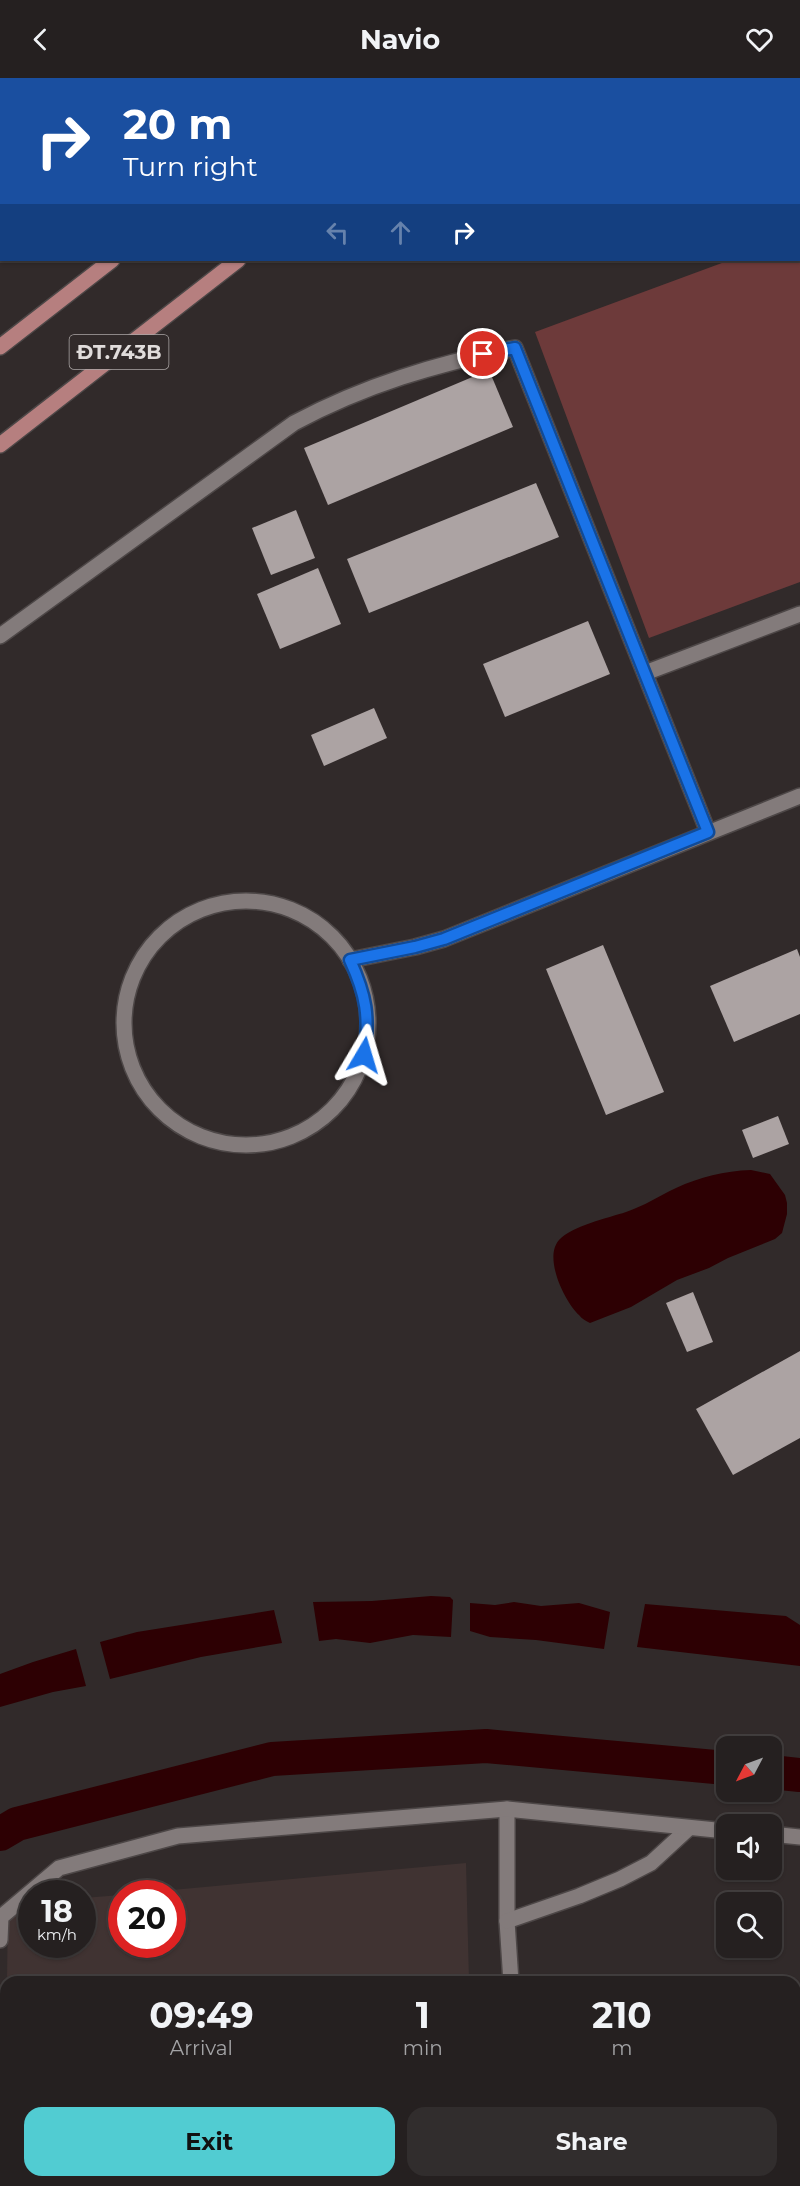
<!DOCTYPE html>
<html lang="en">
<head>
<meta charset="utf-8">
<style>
	:root { --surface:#252020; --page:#312d2d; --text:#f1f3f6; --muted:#a3a3a5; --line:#423e3e; --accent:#51ccd2 }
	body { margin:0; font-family:Montserrat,sans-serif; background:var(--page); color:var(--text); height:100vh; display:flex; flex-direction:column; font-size:22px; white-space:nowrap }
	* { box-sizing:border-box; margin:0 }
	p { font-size:20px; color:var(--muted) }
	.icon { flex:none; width:33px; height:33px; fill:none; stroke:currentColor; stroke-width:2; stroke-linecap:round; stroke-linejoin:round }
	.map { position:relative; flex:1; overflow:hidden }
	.details { position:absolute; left:0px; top:1898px; width:801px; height:212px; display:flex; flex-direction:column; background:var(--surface); border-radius:18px 18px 0 0; box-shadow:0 2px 4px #0004,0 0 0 2px var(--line) }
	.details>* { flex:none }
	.top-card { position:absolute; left:0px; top:0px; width:801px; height:183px; box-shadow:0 2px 4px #0004,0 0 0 2px var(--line); background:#1a4fa0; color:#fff; overflow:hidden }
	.needle { width:39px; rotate:229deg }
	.tools { position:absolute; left:716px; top:1658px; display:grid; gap:12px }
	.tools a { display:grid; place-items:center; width:66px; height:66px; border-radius:12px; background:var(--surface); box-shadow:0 2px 4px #0004,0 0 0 2px var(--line); font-size:30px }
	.speed { position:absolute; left:18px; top:1802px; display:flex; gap:12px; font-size:30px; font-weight:700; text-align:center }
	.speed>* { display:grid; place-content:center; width:78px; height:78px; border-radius:50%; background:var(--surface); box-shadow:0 2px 4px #0004,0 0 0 2px var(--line); line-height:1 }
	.speed small { font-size:15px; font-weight:400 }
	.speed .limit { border:9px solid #d22; background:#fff; color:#111 }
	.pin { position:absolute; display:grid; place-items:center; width:51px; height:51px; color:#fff; margin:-26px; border:3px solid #fff; border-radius:50%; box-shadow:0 2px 6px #0007 }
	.me { position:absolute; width:66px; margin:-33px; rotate:7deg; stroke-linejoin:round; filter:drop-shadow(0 0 4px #0008) }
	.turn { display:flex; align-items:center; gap:21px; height:126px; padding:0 24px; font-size:27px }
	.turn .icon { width:78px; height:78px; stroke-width:2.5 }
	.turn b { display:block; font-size:42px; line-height:51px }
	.lanes { display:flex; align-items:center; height:57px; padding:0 24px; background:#0003; justify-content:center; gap:30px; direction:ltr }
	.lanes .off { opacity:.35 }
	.eta { display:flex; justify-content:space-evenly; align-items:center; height:102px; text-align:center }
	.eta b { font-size:36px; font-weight:700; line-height:42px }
	.button { display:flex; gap:12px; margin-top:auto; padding:12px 24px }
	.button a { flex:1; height:69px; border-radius:18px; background:var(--accent); color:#111; font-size:24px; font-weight:700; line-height:69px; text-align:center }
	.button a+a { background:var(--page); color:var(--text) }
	header { display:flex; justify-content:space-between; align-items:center; height:78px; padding:0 24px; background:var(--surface); font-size:27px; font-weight:700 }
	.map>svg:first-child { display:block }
	.built { fill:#403332 }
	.green { fill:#6d3a3a }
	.water { fill:#2d0003 }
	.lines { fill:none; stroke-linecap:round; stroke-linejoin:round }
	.canal { stroke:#2d0003; stroke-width:34 }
	.building { fill:#aca3a3 }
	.minor-casing { stroke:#4d4747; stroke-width:18 }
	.major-casing { stroke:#4d4747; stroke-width:18 }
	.minor { stroke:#837b7b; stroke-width:15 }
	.major { stroke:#b67f7f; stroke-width:15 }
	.route-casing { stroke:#114b97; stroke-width:15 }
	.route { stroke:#1a73e8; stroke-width:10 }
	.labels { text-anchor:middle; stroke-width:6; stroke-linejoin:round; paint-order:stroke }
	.shield { fill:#312a2a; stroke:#aca7a6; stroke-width:1.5 }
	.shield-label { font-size:20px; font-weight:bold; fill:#e0dcdb }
</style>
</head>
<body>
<header><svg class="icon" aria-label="back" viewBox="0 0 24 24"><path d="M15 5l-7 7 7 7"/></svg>Navio<svg class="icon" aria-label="heart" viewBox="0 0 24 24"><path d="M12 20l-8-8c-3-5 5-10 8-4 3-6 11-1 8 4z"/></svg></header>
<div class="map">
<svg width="800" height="2108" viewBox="0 0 800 2108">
	<rect width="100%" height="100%" fill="#312a2a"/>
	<g class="built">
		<path d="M466 1785 469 1903 7 1904 8 1827 31 1825 32 1866H82L83 1820 121 1817 122 1866H172V1815H140Z"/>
		<path d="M6 1956V2103H476V2108H4Z"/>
	</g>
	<path class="green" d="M800 156V504L649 560 535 254 730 182H800Z"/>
	<g class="water">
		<path d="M751 1092 770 1096 785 1117 787 1125V1136L782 1155 775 1161 728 1180 709 1190 677 1202 631 1229 590 1245C586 1243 582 1241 579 1237 565 1224 543 1180 559 1162 572 1148 608 1140 626 1134 644 1128 659 1118 676 1110 700 1099 724 1093 751 1092Z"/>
		<path d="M431 1518 450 1519 453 1522 451 1559 413 1557 370 1565 336 1561 319 1563 313 1524 372 1523Z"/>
		<path d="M514 1524 541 1528 579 1525 610 1534 604 1571 536 1562 490 1559 470 1553V1525L495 1527Z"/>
		<path d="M645 1526 786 1538 800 1547V1588L637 1569Z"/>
		<path d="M274 1532 282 1565 201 1579 110 1601 100 1564 137 1554Z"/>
		<path d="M76 1571 86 1608 53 1614 0 1629V1596L33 1584Z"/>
	</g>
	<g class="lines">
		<g class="canal">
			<path d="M771 1694 800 1697"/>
			<path d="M0 1756 17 1746 272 1681 486 1668 726 1690"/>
		</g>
	</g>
	<g class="building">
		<path d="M489 292 513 349 328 427 304 370Z"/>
		<path d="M536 405 559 459 369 535 347 481Z"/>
		<path d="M296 432 315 480 271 497 252 450Z"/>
		<path d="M318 490 341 546 280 571 257 516Z"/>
		<path d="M588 543 610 596 505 639 483 586Z"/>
		<path d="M374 630 387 660 324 688 311 657Z"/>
		<path d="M603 867 664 1014 606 1037 546 891Z"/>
		<path d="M797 871 800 879V936L734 964 710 908Z"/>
		<path d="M778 1038 789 1066 753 1080 742 1052Z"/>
		<path d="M693 1214 713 1264 687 1274 666 1225Z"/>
		<path d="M800 1273V1360L733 1397 696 1331Z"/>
	</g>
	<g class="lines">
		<defs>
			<g id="minor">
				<path d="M0 558 294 345C365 307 436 286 515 270L708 754"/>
				<path d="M645 595 800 536"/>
				<circle cx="246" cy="945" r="122"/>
				<path d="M350 882 415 869 444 861 800 718"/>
				<path d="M507 1731V1843L511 1904"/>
				<path d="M771 1756 800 1759"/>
				<path d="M507 1843 579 1818 620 1801 651 1785 689 1750"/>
				<path d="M0 1862 1 1839 59 1790 178 1758 507 1731 726 1753"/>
				<path d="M0 2003 6 2077"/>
				<path d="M8 2103 9 2108"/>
				<path d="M149 2103V2108"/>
				<path d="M457 2103V2108"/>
				<path d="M524 2103 525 2108"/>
			</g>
			<g id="major">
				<path d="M343 2 344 0"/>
				<path d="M469 2 471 0"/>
				<path d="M0 269 112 182"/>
				<path d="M0 367 238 182"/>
			</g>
		</defs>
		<use href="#minor" class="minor-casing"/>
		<use href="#major" class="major-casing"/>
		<use href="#minor" class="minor"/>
		<use href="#major" class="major"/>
	</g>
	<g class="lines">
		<defs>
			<path id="route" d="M364 977C370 939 366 917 350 882L415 869 444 861 708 754 515 270 483 276"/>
		</defs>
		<use href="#route" class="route-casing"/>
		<use href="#route" class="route"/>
	</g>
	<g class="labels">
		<rect class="shield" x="69.5" y="257" width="99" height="34" rx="4.5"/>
		<g class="shield-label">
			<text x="119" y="281">ĐT.743B</text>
		</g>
	</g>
</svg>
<div class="tools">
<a><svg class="needle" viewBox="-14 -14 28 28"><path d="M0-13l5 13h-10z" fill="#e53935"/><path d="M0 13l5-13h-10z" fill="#a3a3a5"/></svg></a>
<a><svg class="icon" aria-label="sound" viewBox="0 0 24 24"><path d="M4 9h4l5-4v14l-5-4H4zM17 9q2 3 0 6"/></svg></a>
<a><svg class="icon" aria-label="search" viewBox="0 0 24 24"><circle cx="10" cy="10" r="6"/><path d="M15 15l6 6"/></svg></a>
</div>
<div class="speed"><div>18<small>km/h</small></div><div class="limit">20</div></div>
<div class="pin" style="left:483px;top:276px;background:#d93025"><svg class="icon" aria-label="arrive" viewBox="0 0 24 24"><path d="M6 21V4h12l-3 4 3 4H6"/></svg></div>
<svg class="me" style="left:364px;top:977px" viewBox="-20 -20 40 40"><path d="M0-17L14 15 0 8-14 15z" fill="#1a73e8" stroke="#fff" stroke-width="4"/></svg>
<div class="top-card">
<div class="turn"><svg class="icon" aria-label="right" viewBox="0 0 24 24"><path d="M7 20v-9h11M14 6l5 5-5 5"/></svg><div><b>20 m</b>Turn right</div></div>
<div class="lanes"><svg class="icon off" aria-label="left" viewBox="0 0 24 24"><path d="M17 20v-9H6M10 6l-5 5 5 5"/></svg><svg class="icon off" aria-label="ahead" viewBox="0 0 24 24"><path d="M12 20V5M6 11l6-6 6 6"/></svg><svg class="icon" aria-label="right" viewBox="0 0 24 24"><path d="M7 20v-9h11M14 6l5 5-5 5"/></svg></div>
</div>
<section class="details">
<div class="eta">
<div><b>09:49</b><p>Arrival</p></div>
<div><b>1</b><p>min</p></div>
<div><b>210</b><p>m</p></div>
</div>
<div class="button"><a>Exit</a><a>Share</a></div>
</section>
</div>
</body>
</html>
